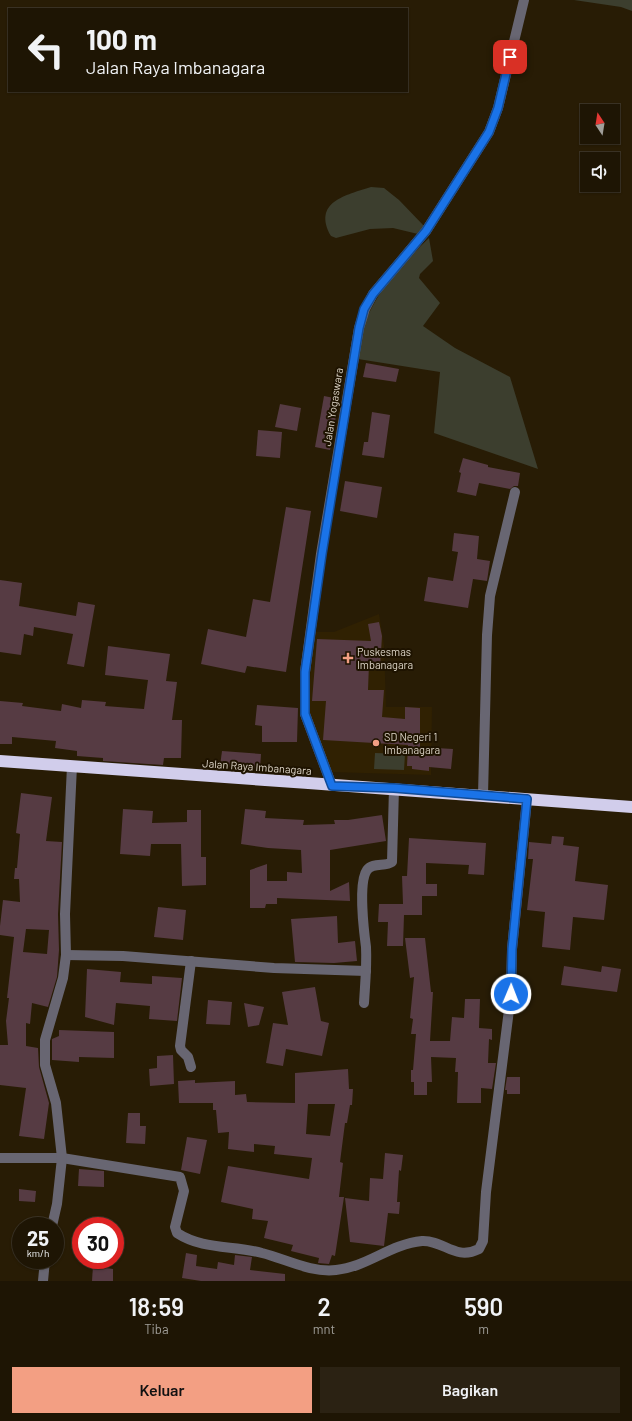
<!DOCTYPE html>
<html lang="id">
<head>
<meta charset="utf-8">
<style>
	:root { --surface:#1e1504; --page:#2b2213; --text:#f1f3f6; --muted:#a19f9a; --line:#3c3426; --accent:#f39f83 }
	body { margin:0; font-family:Barlow,sans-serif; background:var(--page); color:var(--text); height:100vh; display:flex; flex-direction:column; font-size:15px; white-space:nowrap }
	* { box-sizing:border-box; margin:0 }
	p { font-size:13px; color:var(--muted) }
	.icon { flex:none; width:22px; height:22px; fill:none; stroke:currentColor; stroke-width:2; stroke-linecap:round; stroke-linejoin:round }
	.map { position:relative; height:1281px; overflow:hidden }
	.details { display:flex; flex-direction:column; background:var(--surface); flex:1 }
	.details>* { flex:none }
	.guide { position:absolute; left:8px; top:8px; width:400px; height:84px; border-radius:0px; box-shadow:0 1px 3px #0004,0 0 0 1px var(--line); background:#1e1504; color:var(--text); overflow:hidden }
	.needle { width:26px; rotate:348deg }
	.tools { position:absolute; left:580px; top:104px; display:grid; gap:8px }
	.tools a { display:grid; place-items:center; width:40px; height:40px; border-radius:0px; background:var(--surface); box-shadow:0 1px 3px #0004,0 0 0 1px var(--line); font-size:20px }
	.speed { position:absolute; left:12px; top:1217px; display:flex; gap:8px; font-size:20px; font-weight:700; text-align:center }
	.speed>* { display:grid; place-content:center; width:52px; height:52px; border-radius:50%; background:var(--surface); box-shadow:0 1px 3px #0004,0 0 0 1px var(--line); line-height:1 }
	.speed small { font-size:10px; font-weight:400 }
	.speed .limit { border:6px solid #d22; background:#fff; color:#111 }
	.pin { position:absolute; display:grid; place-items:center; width:34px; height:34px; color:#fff; margin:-17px; border-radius:8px; box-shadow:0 2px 6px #0006 }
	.me { position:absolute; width:44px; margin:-22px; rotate:1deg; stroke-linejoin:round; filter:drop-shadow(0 0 3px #0008) }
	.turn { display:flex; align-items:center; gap:14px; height:84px; padding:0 12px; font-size:18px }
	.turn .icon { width:52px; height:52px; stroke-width:2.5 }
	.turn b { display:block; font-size:28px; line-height:34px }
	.eta { display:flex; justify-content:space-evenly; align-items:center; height:68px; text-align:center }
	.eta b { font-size:24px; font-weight:600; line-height:28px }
	.action { display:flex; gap:8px; margin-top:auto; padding:8px 12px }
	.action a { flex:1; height:46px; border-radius:0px; background:var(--accent); color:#111; font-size:16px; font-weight:600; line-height:46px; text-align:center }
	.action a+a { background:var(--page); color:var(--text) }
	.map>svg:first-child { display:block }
	.built { fill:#302102 }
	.green { fill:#3c3e2e }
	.building { fill:#563b43; fill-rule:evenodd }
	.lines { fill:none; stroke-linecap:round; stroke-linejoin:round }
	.minor { stroke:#686672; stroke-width:10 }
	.highway { stroke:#d1cdeb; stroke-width:12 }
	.route-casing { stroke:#114b97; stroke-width:10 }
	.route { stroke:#1a73e8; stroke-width:7 }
	.poi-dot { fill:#f39f83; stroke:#1e1300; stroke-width:1.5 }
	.labels { text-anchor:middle; stroke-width:4; stroke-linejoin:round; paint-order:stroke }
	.street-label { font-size:11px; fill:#ded6c8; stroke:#1e1300 }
	.poi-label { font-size:11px; fill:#ded6c8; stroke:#1e1300; text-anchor:start }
</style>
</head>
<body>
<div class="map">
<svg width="632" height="1281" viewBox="0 0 632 1281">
	<rect width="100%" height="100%" fill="#281c05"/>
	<path class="built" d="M379 614 384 645 386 707H432L431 775 331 772 309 715 308 703 314 632H334Z"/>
	<g class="green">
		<path d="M574 0H632V11L621 7Z"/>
		<path d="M371 187 384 188 399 200 424 226 418 234 393 228 370 229 336 238 331 236C312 202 346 195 371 187Z"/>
		<path d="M429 238 433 261 420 274 419 278 440 303 423 326 455 348 510 377 538 469 434 433 440 372 358 359C359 349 360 338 363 329 374 293 403 263 429 238Z"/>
		<path d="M375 753 405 754 404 770 374 769Z"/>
	</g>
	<g class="building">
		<path d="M366 363 399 369 396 382 363 377Z"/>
		<path d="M324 396 339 399 330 450 315 447Z"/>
		<path d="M280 404 301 408 297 431 275 427Z"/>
		<path d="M372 412 390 415 384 458 362 455 364 442H368Z"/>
		<path d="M258 430 282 432 280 458 256 456Z"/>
		<path d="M463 458 488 465V467L520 473 518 486H514L510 489 479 483 476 496 457 492 461 473 459 472Z"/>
		<path d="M345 481 382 487 377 518 340 511Z"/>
		<path d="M286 507 311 511 286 672 247 666 245 673 201 664 208 629 246 637 253 599 270 602Z"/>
		<path d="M454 533 479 536 477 559 490 561 487 581 473 579 468 608 424 601 428 577 453 581 458 552 452 551Z"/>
		<path d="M0 580 22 583 19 606 76 616 78 602 95 605 84 667 67 664 73 634 34 627 33 636 24 634 21 655 0 652Z"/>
		<path d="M379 622 382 636 380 667H377L376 664H369L368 690H384L382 717 405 719V707L420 708V747L453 749 451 769 429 767V771L412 769V766H407L408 745 323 740 326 701H312L317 639 371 641 368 624Z"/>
		<path d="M108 646 170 654 166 681 177 682 172 720H182L181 758H164L163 765 103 761V758L77 756V751L55 748 56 741 12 737V744H0V701L23 703 22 706 61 711 62 704 81 708 82 700 106 702 105 706 144 709 148 680 105 675Z"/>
		<path d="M257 705 298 708 297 742H262V726L255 725Z"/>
		<path d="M222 751 261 754 260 769 220 766Z"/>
		<path d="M21 793 52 797 46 841 62 842 58 914 59 950 57 977 48 1007 32 1003 30 1024 26 1023V1046L38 1048 39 1067 49 1103 44 1139 19 1136 26 1088 0 1085V1045H8L6 1021 9 998H7L14 937 0 935V926L3 900 20 902 19 879H14L15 868H17L20 834 16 833ZM26 929 49 930 47 954 23 952Z"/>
		<path d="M123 809 153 811 152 823 187 822V810H201V857H206V885L182 886 181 844H151L150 856 120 854Z"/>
		<path d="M245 809 266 811 265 818 304 820 303 825 335 824 334 820H348L382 815 386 841 330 850V891L349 882 350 901 277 898V904H266L265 908H250V870L267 864V881H287V872L302 873 301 850 268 848 241 844Z"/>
		<path d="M552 836 564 837 563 845 579 847 575 881 608 885 604 920 573 917 570 950 542 947 545 912 527 910 533 859H528L529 842 551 844Z"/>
		<path d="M409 838 486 843 484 875 468 874 469 865 426 863V884H437V896H422V915H404L403 946H387L388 922H378L379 904H403L402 876H407Z"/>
		<path d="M158 907 186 910 183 940 154 937Z"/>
		<path d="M337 916 338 943 355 941 357 961 334 963 295 962 291 919Z"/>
		<path d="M405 938H425L431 992H433L430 1041H450L452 1017 464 1018 465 999H480L479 1028 492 1029V1040L489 1039 488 1063H496L492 1089 481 1088V1103H457L458 1072H455L456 1058 431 1057 432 1082H427V1095H414V1082H411V1070H413L416 1034H411L413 1019 410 1018 414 977 410 978Z"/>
		<path d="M564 966 601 972 602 966 621 969 617 992 561 985Z"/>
		<path d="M87 969 121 972 120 982 152 984V976L182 978 177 1021 149 1019 150 1006 116 1003 114 1025 85 1017Z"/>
		<path d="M315 987 321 1021 329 1023 322 1056 286 1049 283 1066 266 1063 273 1023 288 1025 282 992Z"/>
		<path d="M208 1000 232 1002 230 1025 206 1024Z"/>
		<path d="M244 1003 264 1007 259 1025 248 1027Z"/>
		<path d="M59 1030 114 1032V1058L79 1057V1062L52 1060V1039L59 1036Z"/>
		<path d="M173 1055 174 1084 150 1086 149 1069 157 1068V1056Z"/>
		<path d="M348 1069 349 1089H353L352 1105H350L347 1123H345L340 1162 343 1163 339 1197H344L335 1256 332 1255 329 1264 318 1263 319 1258 291 1251 293 1245 264 1238 268 1221 252 1219 253 1209 221 1202 228 1166 309 1179 312 1158 274 1154 275 1146 254 1144V1152L228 1149 229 1132 218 1133 216 1110H213V1103H179L178 1081 195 1080V1083L235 1081V1095L246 1094 247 1102 295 1103V1073ZM308 1104H335L330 1136 306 1134Z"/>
		<path d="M507 1077H520V1094H507V1090H505Z"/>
		<path d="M128 1113H140V1126H146L145 1144 126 1143Z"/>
		<path d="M187 1137 207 1140 200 1174 181 1170Z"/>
		<path d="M385 1153 403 1155 401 1171 399 1170 397 1202H400L399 1214 388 1213 384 1246 350 1242 345 1198 369 1201 370 1178 383 1179Z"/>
		<path d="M79 1169 104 1171V1187L78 1186Z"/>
		<path d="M19 1189 36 1191 35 1202 19 1201Z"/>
		<path d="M186 1253 197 1255 196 1266 217 1269 218 1262 234 1265 235 1255 252 1257 250 1270 285 1274V1281H201L182 1278Z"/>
		<path d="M93 1266 113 1269V1281H92Z"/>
	</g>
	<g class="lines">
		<g class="minor">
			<path d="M332 786 305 714V672L321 554 359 328 365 309 373 294 426 231 489 132 498 108 524 0"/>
			<path d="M483 795 487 635 490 596 515 492"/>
			<path d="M66 955 123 956 274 968 366 971"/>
			<path d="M191 961 180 1046 181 1050 188 1057 191 1067"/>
			<path d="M364 1003C365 985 367 966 366 947 364 932 358 882 367 870 373 862 385 867 392 862L394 788"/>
			<path d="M0 1158H62L180 1177 184 1191 175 1227 177 1233C203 1250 233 1245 262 1253 286 1259 311 1273 336 1270 367 1267 390 1244 422 1241 444 1240 455 1261 479 1249L483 1241 486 1192 511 994 512 949 527 799"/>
			<path d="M52 1226 57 1204 62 1158 56 1103 45 1065V1040L63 978 66 955 65 914 72 766"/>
			<path d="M43 1281 45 1260"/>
		</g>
		<path class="highway" d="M0 761C211 776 421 791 632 807"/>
	</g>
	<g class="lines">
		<defs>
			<path id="route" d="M510 57 498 108 489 132 426 231 373 294 364 309 359 328 322 554 305 672V714L332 786 394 788 527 799 512 949 511 994"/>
		</defs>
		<use href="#route" class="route-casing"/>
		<use href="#route" class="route"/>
	</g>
	<g class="poi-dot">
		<path d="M346 652h4v4h4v4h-4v4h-4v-4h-4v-4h4z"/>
		<circle cx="376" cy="743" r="4"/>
	</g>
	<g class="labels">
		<g class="street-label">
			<text transform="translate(333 407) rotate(-81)" y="4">Jalan Yogaswara</text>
			<text transform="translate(257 767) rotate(4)" y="4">Jalan Raya Imbanagara</text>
		</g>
		<g class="poi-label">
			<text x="357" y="656">Puskesmas<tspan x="357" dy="13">Imbanagara</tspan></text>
			<text x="384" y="741">SD Negeri 1<tspan x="384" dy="13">Imbanagara</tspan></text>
		</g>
	</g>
</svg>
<div class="tools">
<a><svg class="needle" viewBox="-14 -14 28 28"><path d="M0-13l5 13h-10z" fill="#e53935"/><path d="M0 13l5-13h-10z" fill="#a19f9a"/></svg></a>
<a><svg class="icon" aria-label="sound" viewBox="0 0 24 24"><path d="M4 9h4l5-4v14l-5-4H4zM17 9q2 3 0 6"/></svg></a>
</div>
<div class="speed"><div>25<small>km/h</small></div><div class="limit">30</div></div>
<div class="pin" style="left:510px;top:57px;background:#d93025"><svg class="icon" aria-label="arrive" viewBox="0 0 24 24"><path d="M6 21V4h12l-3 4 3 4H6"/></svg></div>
<svg class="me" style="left:511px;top:994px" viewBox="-20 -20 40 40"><circle r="17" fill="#1a73e8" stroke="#fff" stroke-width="3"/><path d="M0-11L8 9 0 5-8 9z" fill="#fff"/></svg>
<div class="guide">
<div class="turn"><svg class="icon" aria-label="left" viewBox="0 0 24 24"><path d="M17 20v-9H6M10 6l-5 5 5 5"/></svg><div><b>100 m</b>Jalan Raya Imbanagara</div></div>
</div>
</div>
<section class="details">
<div class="eta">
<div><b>18:59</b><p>Tiba</p></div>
<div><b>2</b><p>mnt</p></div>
<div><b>590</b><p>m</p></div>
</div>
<div class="action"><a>Keluar</a><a>Bagikan</a></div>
</section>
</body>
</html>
